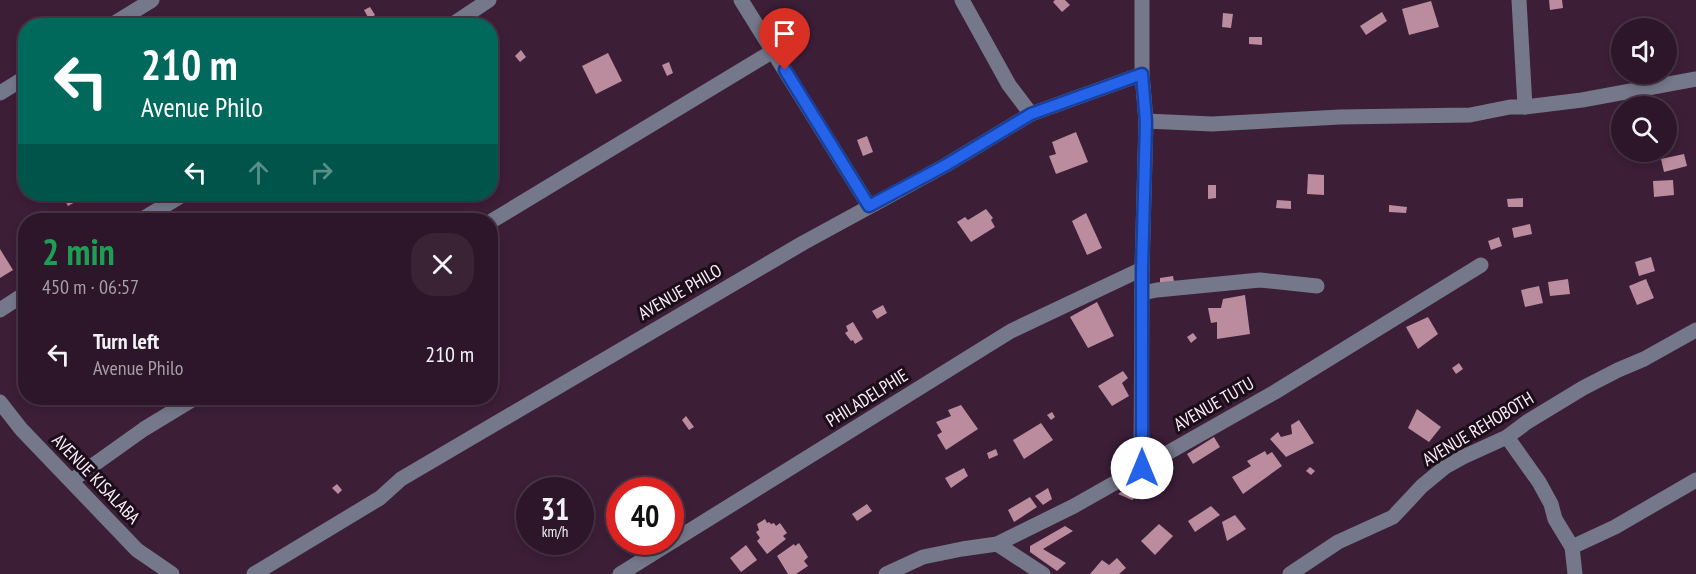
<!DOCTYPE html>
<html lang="en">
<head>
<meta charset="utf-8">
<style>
	:root { --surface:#2d1629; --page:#392335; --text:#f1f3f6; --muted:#a79fa8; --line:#483546 }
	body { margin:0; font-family:"PT Sans Narrow",sans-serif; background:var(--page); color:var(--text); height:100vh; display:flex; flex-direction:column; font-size:22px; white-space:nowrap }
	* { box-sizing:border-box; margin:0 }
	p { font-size:20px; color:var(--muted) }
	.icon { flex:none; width:33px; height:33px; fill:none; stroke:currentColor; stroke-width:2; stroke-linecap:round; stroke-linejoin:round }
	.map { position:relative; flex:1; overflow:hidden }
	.drawer { position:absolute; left:18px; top:213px; width:480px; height:192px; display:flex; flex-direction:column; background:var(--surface); border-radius:24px; box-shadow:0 3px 9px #0003,0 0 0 2px var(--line) }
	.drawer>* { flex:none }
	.guide { position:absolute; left:18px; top:18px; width:480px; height:183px; border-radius:24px; box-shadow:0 3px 9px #0003,0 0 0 2px var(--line); background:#00695c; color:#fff; overflow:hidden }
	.buttons { position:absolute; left:1611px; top:18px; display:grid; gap:12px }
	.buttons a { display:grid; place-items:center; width:66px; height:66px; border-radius:50%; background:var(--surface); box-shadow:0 3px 9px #0003,0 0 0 2px var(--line); font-size:30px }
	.speed { position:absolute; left:516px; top:477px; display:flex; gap:12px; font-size:30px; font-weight:700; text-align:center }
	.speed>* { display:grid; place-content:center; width:78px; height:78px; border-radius:50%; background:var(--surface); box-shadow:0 3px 9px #0003,0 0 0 2px var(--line); line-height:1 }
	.speed small { font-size:15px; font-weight:400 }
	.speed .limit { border:9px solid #d22; background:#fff; color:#111 }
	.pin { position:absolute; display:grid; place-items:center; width:51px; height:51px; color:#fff; margin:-62px -26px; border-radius:50% 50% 50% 0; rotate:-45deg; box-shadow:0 0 6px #0007 }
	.pin .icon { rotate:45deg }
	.me { position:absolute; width:66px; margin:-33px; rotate:0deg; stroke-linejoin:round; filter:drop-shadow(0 0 4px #0008) }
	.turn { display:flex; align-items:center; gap:21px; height:126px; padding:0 24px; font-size:27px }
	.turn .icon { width:78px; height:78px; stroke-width:2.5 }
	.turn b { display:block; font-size:42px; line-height:51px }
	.lanes { display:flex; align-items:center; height:57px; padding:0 24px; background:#0003; justify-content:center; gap:30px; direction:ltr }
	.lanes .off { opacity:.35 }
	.round { display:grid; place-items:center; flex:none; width:63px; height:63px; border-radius:24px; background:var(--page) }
	.headline { display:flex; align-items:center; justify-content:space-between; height:102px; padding:0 24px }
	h1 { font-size:36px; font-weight:700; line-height:45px; color:#1e9e55 }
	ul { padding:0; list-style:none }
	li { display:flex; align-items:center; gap:18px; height:78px; padding:0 24px }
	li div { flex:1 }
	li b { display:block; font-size:22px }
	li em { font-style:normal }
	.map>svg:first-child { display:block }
	.building { fill:#ba8c9e }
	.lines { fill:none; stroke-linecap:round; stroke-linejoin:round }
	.minor { stroke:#74788a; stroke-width:15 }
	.route-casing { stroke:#184099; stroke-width:15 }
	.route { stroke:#2563eb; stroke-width:10 }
	.labels { text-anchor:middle; stroke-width:6; stroke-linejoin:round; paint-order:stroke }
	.street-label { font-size:18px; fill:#fdecf9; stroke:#1b0e19 }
</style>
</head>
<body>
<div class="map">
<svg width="1696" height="574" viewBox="0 0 1696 574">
	<rect width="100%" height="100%" fill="#3c1e37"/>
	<g class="building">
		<path d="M1055 0H1065L1070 5 1062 12 1053 2Z"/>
		<path d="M1549 0H1562L1563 8 1550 10Z"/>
		<path d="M1431 1 1439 27 1409 35 1402 9Z"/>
		<path d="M370 7 375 15 369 19 364 10Z"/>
		<path d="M1382 12 1387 21 1366 35 1360 26Z"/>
		<path d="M1223 13 1233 14 1231 28 1222 27Z"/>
		<path d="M1249 37H1262V45L1249 44Z"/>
		<path d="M521 50 526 57 520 62 515 56Z"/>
		<path d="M608 53 622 81 596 94 582 66Z"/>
		<path d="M669 62 673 73 667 76 662 65Z"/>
		<path d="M1076 132 1088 162 1056 174 1049 156 1056 154 1052 142Z"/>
		<path d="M867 136 873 152 863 156 857 140Z"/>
		<path d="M1684 154 1687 166 1664 172 1661 159Z"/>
		<path d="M26 170V183L20 172Z"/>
		<path d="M1308 174 1324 175V195L1307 194Z"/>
		<path d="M1673 180 1674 195 1654 197 1653 181Z"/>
		<path d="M1208 185H1216V198L1208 199Z"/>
		<path d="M61 194H83L80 195 81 199 68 206Z"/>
		<path d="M1523 198V207H1508L1507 199Z"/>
		<path d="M1277 200 1291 201V209L1276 208Z"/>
		<path d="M1389 205 1407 207 1406 213 1389 212Z"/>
		<path d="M986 209 993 218 991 220 995 227 971 242 957 222 965 217 968 220Z"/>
		<path d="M1086 213 1102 248 1087 255 1072 221Z"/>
		<path d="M1530 224 1532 234 1514 238 1512 228Z"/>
		<path d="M1499 237 1502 246 1491 250 1488 241Z"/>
		<path d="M0 249 13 270 0 278Z"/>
		<path d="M1651 257 1655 271 1639 276 1635 262Z"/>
		<path d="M1173 276 1174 282 1160 284V278Z"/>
		<path d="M1568 279 1570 294 1550 296 1548 282Z"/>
		<path d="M1646 279 1654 298 1637 305 1629 286Z"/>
		<path d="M1539 286 1543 303 1525 307 1521 290Z"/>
		<path d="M1245 295 1250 334 1217 339V322L1211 323 1208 308H1221L1223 299Z"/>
		<path d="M1097 302 1114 336 1088 348 1070 317Z"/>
		<path d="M883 305 887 313 877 319 872 311Z"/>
		<path d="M1428 317 1438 334 1418 349 1406 327Z"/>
		<path d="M853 322 863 339 855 344 853 340 851 341 845 333 848 331 846 326Z"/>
		<path d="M1193 333 1197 338 1191 343 1187 337Z"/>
		<path d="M1459 363 1463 369 1456 374 1452 368Z"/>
		<path d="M1123 371 1128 378 1122 383 1129 396 1112 406 1098 386Z"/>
		<path d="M961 405 978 429 946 450 937 435 942 432 936 422 951 416 948 410Z"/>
		<path d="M1417 409 1441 427 1429 442 1408 428Z"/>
		<path d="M1052 412 1055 417 1051 420 1047 415Z"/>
		<path d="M686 416 694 427 689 430 682 420Z"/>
		<path d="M1299 420 1314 443 1286 457 1270 439 1278 432 1281 437 1292 434 1291 425Z"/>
		<path d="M1041 423 1053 440 1024 459 1013 440Z"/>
		<path d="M1214 437 1220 447 1193 464 1187 454Z"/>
		<path d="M996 449 998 455 989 459 987 453Z"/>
		<path d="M1265 451 1267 455 1272 452 1282 466 1243 494 1232 477 1251 466 1247 461Z"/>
		<path d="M1310 467 1315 471 1311 475 1306 471Z"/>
		<path d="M964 468 968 476 951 488 945 478Z"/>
		<path d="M1143 476 1152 486 1132 500 1118 494Z"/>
		<path d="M337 484 342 490 338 494 332 488Z"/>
		<path d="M1048 488 1052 499 1043 505 1035 496Z"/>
		<path d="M1030 497 1037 507 1014 522 1008 510Z"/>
		<path d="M867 504 872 511 857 521 852 514Z"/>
		<path d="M1211 506 1220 515 1195 532 1188 521Z"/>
		<path d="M1235 515 1246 529 1227 541 1222 522Z"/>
		<path d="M765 519 767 523 769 522 771 524 774 523 776 526 780 523 787 533 783 536 786 539 767 554 757 541 760 538 756 532 759 530 757 524Z"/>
		<path d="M1159 524 1173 536 1155 555 1141 541Z"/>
		<path d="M1065 526 1073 531 1043 549 1066 563 1057 571 1030 552V546Z"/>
		<path d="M799 543 808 557 804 561 808 566 796 574H788L777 556 794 544 795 546Z"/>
		<path d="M746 545 757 560 741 572 730 558Z"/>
		<path d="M1117 558 1126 568 1119 574H1090L1102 560 1109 565Z"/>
	</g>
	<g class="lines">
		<g class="minor">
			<path d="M741 0 869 206"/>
			<path d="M962 0 1009 85 1031 114"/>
			<path d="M1519 0 1525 107"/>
			<path d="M110 26 152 0"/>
			<path d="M450 26 489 0"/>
			<path d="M0 93 26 77"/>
			<path d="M1146 121 1212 124 1340 117 1470 115 1510 107H1525L1582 100 1696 79"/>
			<path d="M141 220 184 194"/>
			<path d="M490 222 773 51"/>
			<path d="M1142 293 1157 290 1260 280 1317 286"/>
			<path d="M0 310 26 293"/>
			<path d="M0 402 21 429 137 550 172 574"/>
			<path d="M1507 437 1539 482 1551 504 1555 519 1572 547 1575 574"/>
			<path d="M1141 468 1142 269 1146 121 1142 74V0"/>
			<path d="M71 481 144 429 195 398"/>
			<path d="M997 544 1043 574"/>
			<path d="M1572 547 1615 527 1696 480"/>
			<path d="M254 574 380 498 401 479 803 243 946 165 1031 114 1142 74"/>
			<path d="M620 574 1011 331 1142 269"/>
			<path d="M886 574 923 557 962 549 997 544 1074 506 1275 392 1481 265"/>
			<path d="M1290 574 1338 542 1393 517 1422 486 1445 467 1463 457 1507 437 1527 422 1583 388 1618 370 1644 359 1696 330"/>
		</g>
	</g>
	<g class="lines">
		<defs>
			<path id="route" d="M785 70 869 206 946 165 1031 114 1142 74 1146 122 1142 269V468"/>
		</defs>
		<use href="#route" class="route-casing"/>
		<use href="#route" class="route"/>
	</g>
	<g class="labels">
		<g class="street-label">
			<text transform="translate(680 292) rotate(-30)" y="6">AVENUE PHILO</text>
			<text transform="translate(867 398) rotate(-32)" y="6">PHILADELPHIE</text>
			<text transform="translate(1214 404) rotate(-30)" y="6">AVENUE TUTU</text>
			<text transform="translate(1478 429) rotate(-31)" y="6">AVENUE REHOBOTH</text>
			<text transform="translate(96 479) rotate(46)" y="6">AVENUE KISALABA</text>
		</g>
	</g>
</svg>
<div class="buttons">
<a><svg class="icon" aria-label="sound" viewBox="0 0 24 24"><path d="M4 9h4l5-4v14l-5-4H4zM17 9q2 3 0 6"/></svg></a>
<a><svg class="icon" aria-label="search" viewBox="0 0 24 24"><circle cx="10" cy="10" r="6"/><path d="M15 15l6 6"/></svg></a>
</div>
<div class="speed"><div>31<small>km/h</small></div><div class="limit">40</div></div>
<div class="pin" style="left:785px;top:70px;background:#d93025"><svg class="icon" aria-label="arrive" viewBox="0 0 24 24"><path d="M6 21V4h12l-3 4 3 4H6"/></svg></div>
<svg class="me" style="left:1142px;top:468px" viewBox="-20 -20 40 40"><circle r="19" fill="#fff"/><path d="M0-13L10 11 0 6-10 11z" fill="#2563eb"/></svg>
<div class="guide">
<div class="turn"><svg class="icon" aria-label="left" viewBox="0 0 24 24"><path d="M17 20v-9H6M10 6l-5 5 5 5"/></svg><div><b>210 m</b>Avenue Philo</div></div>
<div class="lanes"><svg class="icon" aria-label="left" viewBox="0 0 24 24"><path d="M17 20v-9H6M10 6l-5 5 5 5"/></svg><svg class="icon off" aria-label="ahead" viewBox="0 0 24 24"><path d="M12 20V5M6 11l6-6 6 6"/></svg><svg class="icon off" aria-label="right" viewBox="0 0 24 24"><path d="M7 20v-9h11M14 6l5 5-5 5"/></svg></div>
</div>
<section class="drawer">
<div class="headline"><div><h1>2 min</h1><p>450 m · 06:57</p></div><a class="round"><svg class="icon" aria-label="close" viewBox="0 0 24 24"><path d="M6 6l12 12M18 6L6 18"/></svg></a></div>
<ul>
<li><svg class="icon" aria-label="left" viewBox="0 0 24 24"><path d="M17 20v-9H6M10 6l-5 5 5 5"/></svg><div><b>Turn left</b><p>Avenue Philo</p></div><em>210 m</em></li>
</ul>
</section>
</div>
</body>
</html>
